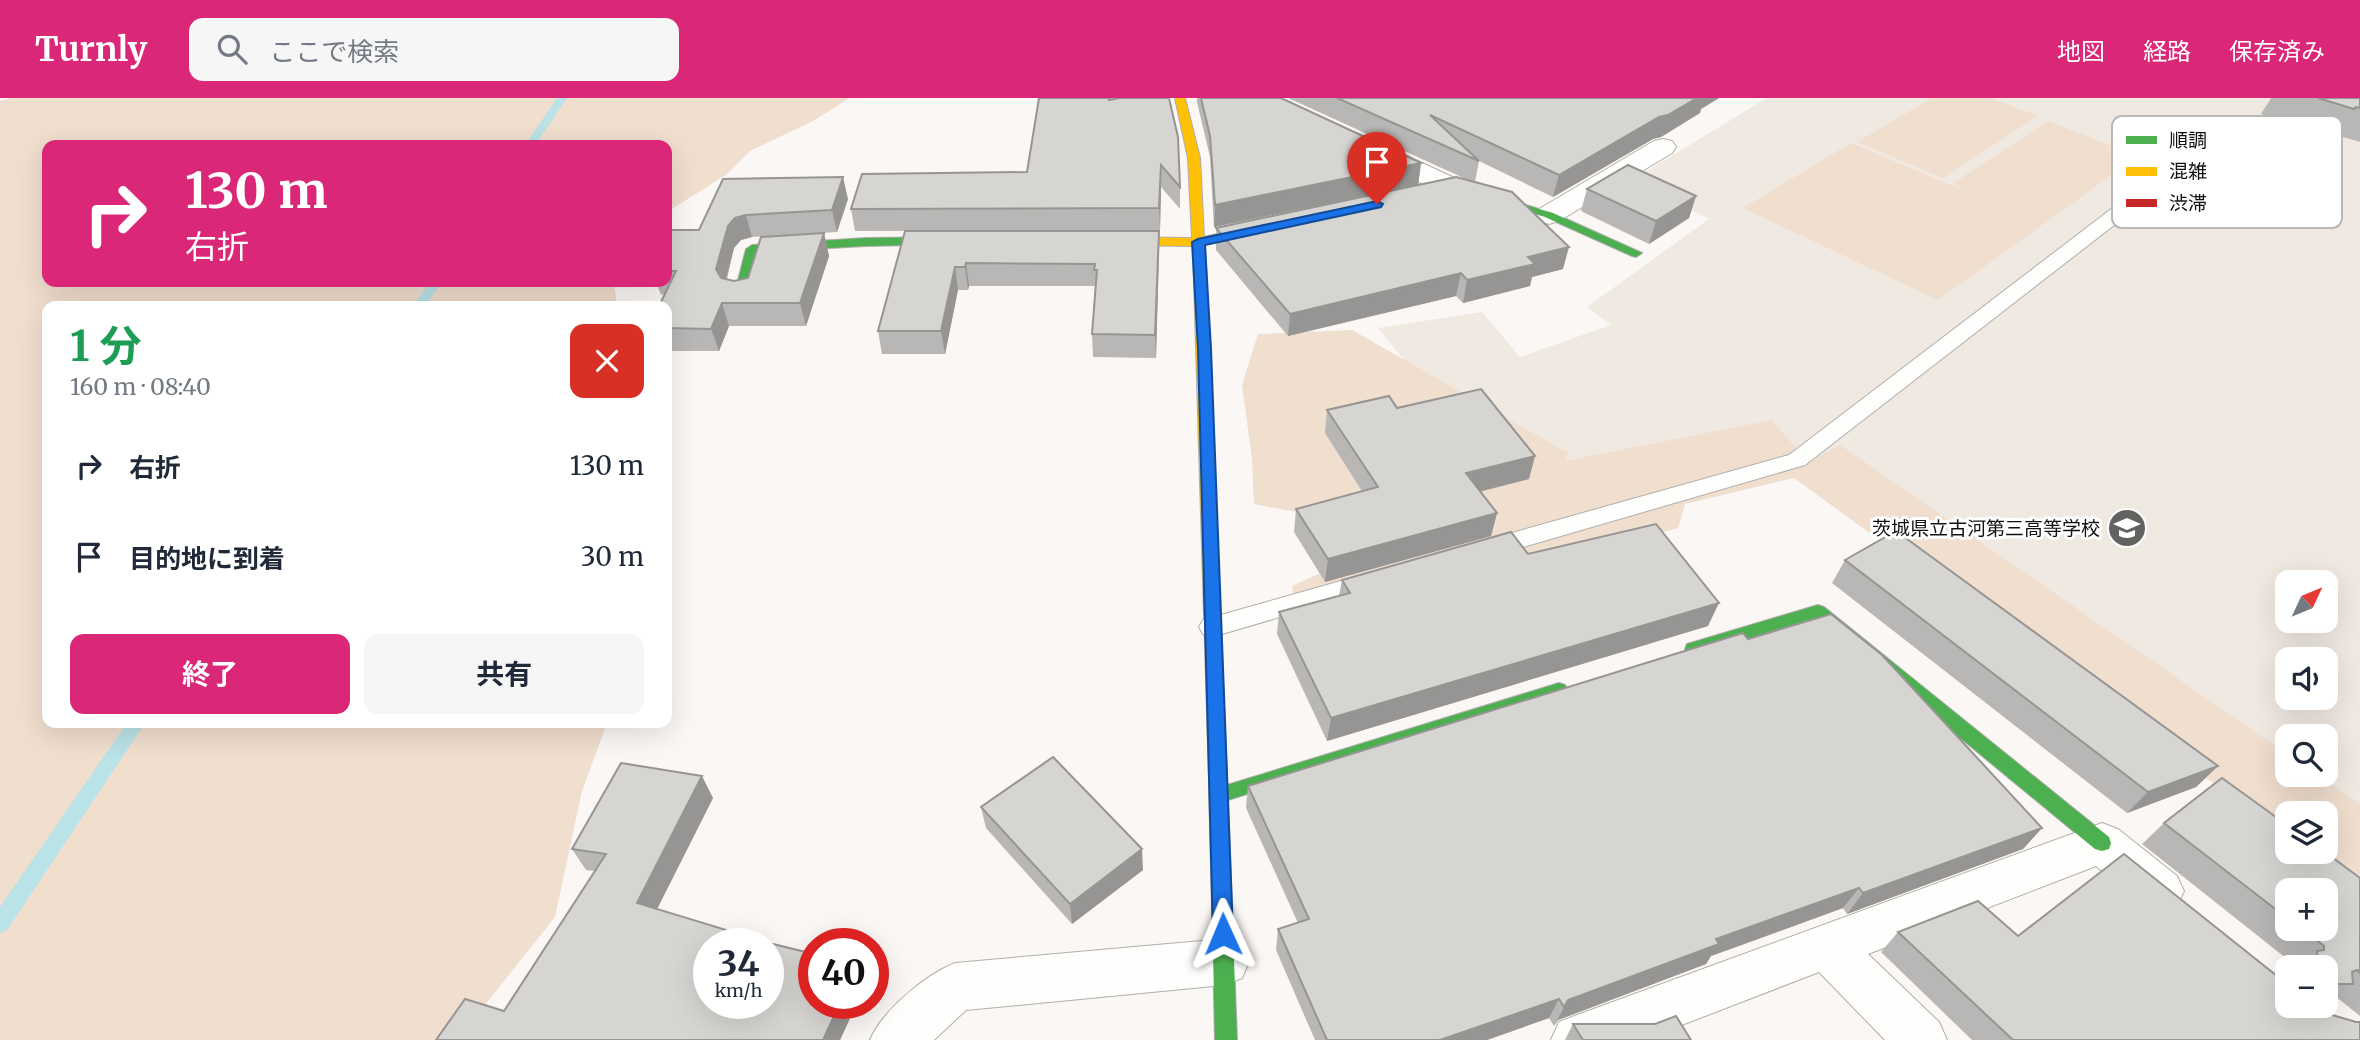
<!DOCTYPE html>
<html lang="ja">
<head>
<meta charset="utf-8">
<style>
	:root { --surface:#fff; --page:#f6f6f7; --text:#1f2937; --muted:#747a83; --accent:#db2777 }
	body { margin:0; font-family:Merriweather,"Noto Sans JP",serif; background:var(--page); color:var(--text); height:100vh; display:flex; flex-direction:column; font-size:26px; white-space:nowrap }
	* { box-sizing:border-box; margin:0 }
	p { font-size:23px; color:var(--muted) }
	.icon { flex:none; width:38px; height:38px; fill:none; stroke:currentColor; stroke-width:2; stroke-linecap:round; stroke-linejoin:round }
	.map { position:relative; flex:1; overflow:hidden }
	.drawer { position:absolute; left:42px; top:203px; width:630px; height:427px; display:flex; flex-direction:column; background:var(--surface); border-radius:14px; box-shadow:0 7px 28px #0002 }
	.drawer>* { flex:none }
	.banner { position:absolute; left:42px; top:42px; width:630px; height:147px; border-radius:14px; box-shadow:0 7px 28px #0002; background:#db2777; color:#fff; overflow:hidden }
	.needle { width:46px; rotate:46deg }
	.buttons { position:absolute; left:2275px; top:472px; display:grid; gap:14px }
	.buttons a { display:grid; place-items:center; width:63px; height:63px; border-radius:14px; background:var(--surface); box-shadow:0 7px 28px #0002; font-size:35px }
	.speed { position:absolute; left:693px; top:830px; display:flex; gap:14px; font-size:35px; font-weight:700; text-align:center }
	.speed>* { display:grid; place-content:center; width:91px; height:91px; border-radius:50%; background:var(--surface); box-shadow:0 7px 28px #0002; line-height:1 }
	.speed small { font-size:18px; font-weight:400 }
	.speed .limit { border:10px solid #d22; background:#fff; color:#111 }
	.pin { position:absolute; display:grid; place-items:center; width:60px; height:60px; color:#fff; margin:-72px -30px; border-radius:50% 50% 50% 0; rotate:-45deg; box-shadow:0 0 7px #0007 }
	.pin .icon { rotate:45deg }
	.me { position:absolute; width:77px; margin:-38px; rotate:359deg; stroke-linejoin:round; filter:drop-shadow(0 0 5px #0008) }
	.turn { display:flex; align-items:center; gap:24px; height:147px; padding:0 28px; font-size:32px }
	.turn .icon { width:91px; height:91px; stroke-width:2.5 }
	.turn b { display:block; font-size:49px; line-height:60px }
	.round { display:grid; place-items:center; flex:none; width:74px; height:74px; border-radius:14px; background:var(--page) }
	.overview { display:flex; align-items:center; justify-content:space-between; height:119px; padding:0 28px }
	h1 { font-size:42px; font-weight:700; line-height:52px; color:#1e9e55 }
	.button { display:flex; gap:14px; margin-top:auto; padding:14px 28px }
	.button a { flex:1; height:80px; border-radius:14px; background:var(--accent); color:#fff; font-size:28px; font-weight:700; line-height:80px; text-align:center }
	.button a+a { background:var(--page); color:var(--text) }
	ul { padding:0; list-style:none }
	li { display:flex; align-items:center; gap:21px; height:91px; padding:0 28px }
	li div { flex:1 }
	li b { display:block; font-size:26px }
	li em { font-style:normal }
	header { display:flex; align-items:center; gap:42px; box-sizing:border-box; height:98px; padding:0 35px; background:var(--accent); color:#fff }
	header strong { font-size:33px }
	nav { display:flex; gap:38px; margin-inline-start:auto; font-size:24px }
	.search { width:490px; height:63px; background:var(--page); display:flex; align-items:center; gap:18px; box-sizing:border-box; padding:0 24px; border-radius:14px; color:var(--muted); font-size:26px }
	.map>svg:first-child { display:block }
	.built { fill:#f0e9e2; fill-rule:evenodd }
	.green { fill:#f0dece }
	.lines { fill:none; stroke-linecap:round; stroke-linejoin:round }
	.stream { fill:#bae3e7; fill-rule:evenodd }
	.lane-casing { stroke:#b1aeac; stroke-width:2 }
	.street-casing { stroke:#b1aeac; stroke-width:2 }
	.fast-casing { stroke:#b1aeac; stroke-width:2 }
	.slow-casing { stroke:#b1aeac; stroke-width:2 }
	.jam-casing { stroke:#b1aeac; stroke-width:2 }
	.lane { fill:#fefefd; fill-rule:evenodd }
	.street { fill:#fefefd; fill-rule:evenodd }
	.fast { fill:#4caf50; fill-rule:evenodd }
	.slow { fill:#ffc107; fill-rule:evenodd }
	.jam { fill:#c62828; fill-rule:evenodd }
	.wall { fill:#b9b7b5; fill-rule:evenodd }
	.shaded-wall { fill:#969593 }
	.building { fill:#d7d5d2; stroke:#969593; stroke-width:2; fill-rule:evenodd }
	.route { fill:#1a73e8; stroke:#114b97; stroke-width:2 }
	.labels { text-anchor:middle; stroke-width:6; stroke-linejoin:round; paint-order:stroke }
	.poi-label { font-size:19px; fill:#131110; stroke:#fff; text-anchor:end }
	.key { fill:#fff; stroke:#b8b8b7; stroke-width:2 }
	.key-label { font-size:19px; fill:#131110 }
</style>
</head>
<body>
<header>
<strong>Turnly</strong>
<div class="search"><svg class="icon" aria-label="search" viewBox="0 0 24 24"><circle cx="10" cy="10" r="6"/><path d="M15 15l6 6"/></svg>ここで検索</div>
<nav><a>地図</a><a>経路</a><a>保存済み</a></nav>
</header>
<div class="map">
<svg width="2360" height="942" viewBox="0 0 2360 942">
	<rect width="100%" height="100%" fill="#faf7f4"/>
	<path class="built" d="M1767 0H2360V767L2326 716 1775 344 1543 373 1445 312 1378 230 1482 214 1520 259 1611 227 1587 209 1709 121 1632 82ZM2287 485H2326V523H2287ZM2287 562H2326V600H2287ZM2287 639H2326V677H2287Z"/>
	<g class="green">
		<path d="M11 0H850L811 24 750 53 726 77 667 114V47H47V184H614L617 208H47V625H607L582 693 555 819 457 942H0V3Z"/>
		<path d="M1932 0H1990L2038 18 1943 80 1857 44Z"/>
		<path d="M2048 23 2138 58 1938 202 1743 110 1851 45 1974 97 1952 86Z"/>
		<path d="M1352 232 1568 355 1565 363 1772 322 1808 364 1840 347 2287 656V677H2318L2360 706V791L2309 754H2326V716H2287V739L1794 380 1685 406 1678 430 1300 530 1292 488 1408 435 1254 406 1252 361 1242 287 1258 236Z"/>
	</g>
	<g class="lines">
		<g class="stream">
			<path d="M557 0H567L535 47H525Z"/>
			<path d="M430 184H442L425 208H413Z"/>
			<path d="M127 625H145L7 832 0 835V809Z"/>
		</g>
		<defs>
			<g id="lane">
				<path d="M2201 46 2210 51 2207 55 1805 367 1485 460 1476 457 1473 451 1476 445 1789 357 2195 47Z"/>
				<path d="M1373 474 1382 477 1385 483 1382 489 1212 539 1203 536 1199 529 1203 522Z"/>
			</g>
			<g id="street">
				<path d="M1663 41 1672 43 1676 49 1672 55 1559 123 1549 126 1539 123 1535 117 1539 111 1654 43Z"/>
				<path d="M1375 43 1463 84 1467 90 1463 96 1453 98 1443 96 1366 57 1362 51 1366 45Z"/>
				<path d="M2102 725 2118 731 2177 778 2184 793 2177 808 2160 814 2143 808 2096 768 1868 856 1939 924 1947 942H1885L1819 874 1643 942H1551L1559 924 1577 917Z"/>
				<path d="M1224 841 1242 848 1249 864 1242 880 1224 887 966 912 934 942H870C882 913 925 877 955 865Z"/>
			</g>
			<g id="fast">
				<path d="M1478 93 1553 115 1642 155 1636 159 1632 158 1545 119 1474 98 1472 96Z"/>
				<path d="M955 139 959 140V146L866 148 757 154 747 194 741 198 735 194 746 151 752 147 866 140Z"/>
				<path d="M1818 507 1824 509 2109 739 2111 745 2109 751 2102 753 2095 751 1815 520 1693 557 1687 556 1685 551 1687 546Z"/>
				<path d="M1559 585 1565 587 1568 592 1565 597 1228 702 1237 942H1215L1209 680 1212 675 1218 672 1224 675 1227 687Z"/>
			</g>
			<path id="slow" d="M1175 0H1185L1200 60 1204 139 1268 125 1274 129 1268 133 1205 146 1219 484 1211 490 1203 484 1193 148 1106 147 1100 143 1106 139 1192 140 1188 60Z"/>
			<path id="jam" d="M1211 478 1219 484 1227 680 1224 685 1218 688 1212 685 1209 680 1203 484Z"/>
		</defs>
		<use href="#lane" class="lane-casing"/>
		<use href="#street" class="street-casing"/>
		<use href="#fast" class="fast-casing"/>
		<use href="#slow" class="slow-casing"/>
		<use href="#jam" class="jam-casing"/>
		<use href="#lane" class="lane"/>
		<use href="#street" class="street"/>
		<use href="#fast" class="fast"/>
		<use href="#slow" class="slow"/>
		<use href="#jam" class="jam"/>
	</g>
	<g class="wall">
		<path d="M1039 0H1112V2L1180 89V111L1161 89 1160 132 855 133 851 111 1027 74Z"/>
		<path d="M1197 0H1281L1421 65 1418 87 1214 129 1210 59 1197 4Z"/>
		<path d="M1288 0H1719L1701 11 1700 15 1661 39 1653 41 1553 99 1479 63 1475 84 1563 171 1532 179 1530 188 1463 205 1456 198 1288 238 1216 152V130L1468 82Z"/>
		<path d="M2271 0H2360V44L2336 37 2334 39 2261 16Z"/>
		<path d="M723 81 848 101 837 134 752 139 741 142 734 150 727 181 734 183 748 180 824 135 829 158 806 228H729L719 253H667V208L664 196 661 197 656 184H667V137L699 132Z"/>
		<path d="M1587 91 1696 98 1689 120 1649 146 1581 113Z"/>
		<path d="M905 133H1159L1156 260 1093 259 1092 236 1095 188H969L968 192H958L945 256H882L878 233Z"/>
		<path d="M1397 310 1529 381 1480 394 1497 415 1491 438 1325 484 1294 434 1296 411 1362 393 1325 335 1327 312Z"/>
		<path d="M1528 456 1708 528 1327 643 1277 536 1279 514 1339 498 1342 482Z"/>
		<path d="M1845 462 2218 668 2196 689 2127 715 1832 485Z"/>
		<path d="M1748 541 2042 730 2023 751 1847 816 1843 810 1711 858 1706 866 1558 922 1554 928 1549 920 1487 942H1315L1276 852 1278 831 1298 825 1246 710 1248 688Z"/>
		<path d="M713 700 657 811 814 905H857L840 942H436L504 913 595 773 586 772 572 751Z"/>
		<path d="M981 709 1143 772 1072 826 986 730Z"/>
		<path d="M2164 725 2360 780V918L2335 898 2326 904V870H2294L2296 868 2142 746ZM2287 793 2326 831H2287Z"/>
		<path d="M1898 834 2018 838 2287 908 2360 942H1972L1881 854Z"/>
		<path d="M1573 926 1691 942H1565Z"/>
	</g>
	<g class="shaded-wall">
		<path d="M1697 0H1719L1701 11 1700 15 1661 39 1653 41 1553 99 1559 77 1659 19Z"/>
		<path d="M1421 65 1418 87 1214 129 1215 107Z"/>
		<path d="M1161 67V89L1160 132 1159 110Z"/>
		<path d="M843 79 848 101 837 134 832 112Z"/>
		<path d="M1696 98 1689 120 1649 146 1656 123Z"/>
		<path d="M746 117 752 139 741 142 734 150 723 193 716 171 728 128 735 120Z"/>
		<path d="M1159 133V156L1156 260 1155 237Z"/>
		<path d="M824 135 829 158 806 228 800 205Z"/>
		<path d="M1569 149 1563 171 1532 179 1530 188 1463 205 1467 182 1528 159Z"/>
		<path d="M966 165 969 188 968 192 965 169Z"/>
		<path d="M955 169 958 192 945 256 941 233Z"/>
		<path d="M1461 175 1456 198 1288 238 1290 216Z"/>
		<path d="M722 205 729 228 719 253 711 231Z"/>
		<path d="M1535 358 1529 381 1461 398 1466 375Z"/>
		<path d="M1497 415 1491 438 1325 484 1328 461Z"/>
		<path d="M1719 505 1708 528 1327 643 1331 620Z"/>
		<path d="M2218 668 2196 689 2127 715 2148 694Z"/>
		<path d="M702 678 713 700 650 825 637 805Z"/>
		<path d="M2042 730 2023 751 1847 816 1863 795Z"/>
		<path d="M1142 751 1143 772 1072 826 1070 806Z"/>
		<path d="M1859 790 1843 810 1711 858 1706 866 1558 922 1554 928 1568 902 1716 841Z"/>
		<path d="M1559 901 1549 920 1487 942H1440Z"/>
		<path d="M840 905H857L840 942H823Z"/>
	</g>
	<g class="building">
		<path d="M1039 0H1109V2L1119 0H1169L1178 39 1180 89 1161 67 1159 110 851 111 862 76 1027 74Z"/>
		<path d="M1201 0H1281L1421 65 1215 107 1210 38Z"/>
		<path d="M1337 0H1697L1668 17 1659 19 1559 77 1430 17 1479 63Z"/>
		<path d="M2318 0H2360V10L2356 9 2354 11Z"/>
		<path d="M1628 67 1696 98 1656 123 1587 91Z"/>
		<path d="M843 79 832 112 746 117 735 120 728 128 716 171 721 180 734 183 748 180 761 139 824 135 800 205H722L711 231 667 230V208H659L676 173H667V137L669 132H699L723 81Z"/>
		<path d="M1456 79 1512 94 1569 149 1528 159 1535 166 1467 182 1461 175 1290 216 1216 130Z"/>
		<path d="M905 133H1159L1155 237 1092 236 1097 172H1094L1095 166 966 165 965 169H955L941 233H878Z"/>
		<path d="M1481 291 1535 358 1466 375 1497 415 1328 461 1296 411 1378 389 1327 312 1389 298 1397 310Z"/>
		<path d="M1656 426 1719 505 1331 620 1279 514 1350 495 1342 482 1511 434 1528 456Z"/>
		<path d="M1896 433 2218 668 2148 694 1845 462Z"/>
		<path d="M1831 516 1882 557 2042 730 1863 795 1859 790 1716 841 1719 846 1568 902 1564 909 1559 901 1440 942H1327L1278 831 1309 821 1248 688 1743 535 1748 541Z"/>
		<path d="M1053 659 1142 751 1070 806 981 709Z"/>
		<path d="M621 665 702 678 637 805 769 845 814 856V905H840L823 942H436L465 901 504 913 606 756 572 751ZM709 845H768V905H709Z"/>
		<path d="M2222 680 2287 727V754H2325L2360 780V875L2357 872 2352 874 2353 886H2326V870H2318L2317 853 2324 852V848L2302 831H2326V793H2287V820L2164 725Z"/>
		<path d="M2124 756 2287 886V908H2315L2322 914 2356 924H2360V942H2013L1898 834 1978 803 2018 838Z"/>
		<path d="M1676 918 1691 942H1583L1573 926H1655Z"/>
	</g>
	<path class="route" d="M1377 103 1383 106 1381 109 1205 147 1211 251 1233 836 1230 842 1223 845 1216 842 1213 836 1198 251 1192 144 1198 141Z"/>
	<defs>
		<symbol id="school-disc" viewBox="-11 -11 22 22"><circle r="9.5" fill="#646260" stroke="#fff"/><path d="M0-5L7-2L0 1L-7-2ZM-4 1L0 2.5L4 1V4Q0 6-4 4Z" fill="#fff"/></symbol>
	</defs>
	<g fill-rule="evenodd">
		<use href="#school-disc" x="2105" y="408" width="44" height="44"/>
	</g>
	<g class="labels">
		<g class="poi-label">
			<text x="2100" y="437">茨城県立古河第三高等学校</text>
		</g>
	</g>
	<rect x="2112" y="18" width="230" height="112" rx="10" class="key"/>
	<rect x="2126" y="38" width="31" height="8" fill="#4caf50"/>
	<rect x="2126" y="69" width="31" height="9" fill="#ffc107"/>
	<rect x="2126" y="101" width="31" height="8" fill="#c62828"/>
	<g class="key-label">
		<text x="2169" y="49">順調</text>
		<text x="2169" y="80">混雑</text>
		<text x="2169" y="112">渋滞</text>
	</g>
</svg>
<div class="buttons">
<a><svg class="needle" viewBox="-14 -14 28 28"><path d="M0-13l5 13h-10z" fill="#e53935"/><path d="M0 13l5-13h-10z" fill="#747a83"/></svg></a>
<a><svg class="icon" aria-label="sound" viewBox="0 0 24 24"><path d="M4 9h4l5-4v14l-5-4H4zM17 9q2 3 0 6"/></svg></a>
<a><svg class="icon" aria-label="search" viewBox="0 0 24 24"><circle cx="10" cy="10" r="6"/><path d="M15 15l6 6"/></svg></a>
<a><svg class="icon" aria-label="layers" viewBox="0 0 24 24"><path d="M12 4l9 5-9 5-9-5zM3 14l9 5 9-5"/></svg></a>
<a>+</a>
<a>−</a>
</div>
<div class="speed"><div>34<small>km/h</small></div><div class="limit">40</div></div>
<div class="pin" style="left:1377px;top:106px;background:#d93025"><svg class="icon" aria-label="arrive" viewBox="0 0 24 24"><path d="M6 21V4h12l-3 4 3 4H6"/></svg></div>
<svg class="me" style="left:1223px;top:836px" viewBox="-20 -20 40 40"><path d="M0-17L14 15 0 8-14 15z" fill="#1a73e8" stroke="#fff" stroke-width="4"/></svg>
<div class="banner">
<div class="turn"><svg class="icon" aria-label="right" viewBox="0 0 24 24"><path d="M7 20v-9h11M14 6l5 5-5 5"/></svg><div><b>130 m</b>右折</div></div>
</div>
<section class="drawer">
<div class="overview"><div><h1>1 分</h1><p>160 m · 08:40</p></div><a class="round" style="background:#d93025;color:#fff"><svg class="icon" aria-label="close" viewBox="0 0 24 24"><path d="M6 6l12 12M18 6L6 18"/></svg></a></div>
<ul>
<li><svg class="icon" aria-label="right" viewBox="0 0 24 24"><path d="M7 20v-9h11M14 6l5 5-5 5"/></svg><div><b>右折</b></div><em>130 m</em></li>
<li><svg class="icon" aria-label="arrive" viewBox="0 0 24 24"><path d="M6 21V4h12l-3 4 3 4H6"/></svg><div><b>目的地に到着</b></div><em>30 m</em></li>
</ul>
<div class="button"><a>終了</a><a>共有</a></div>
</section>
</div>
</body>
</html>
